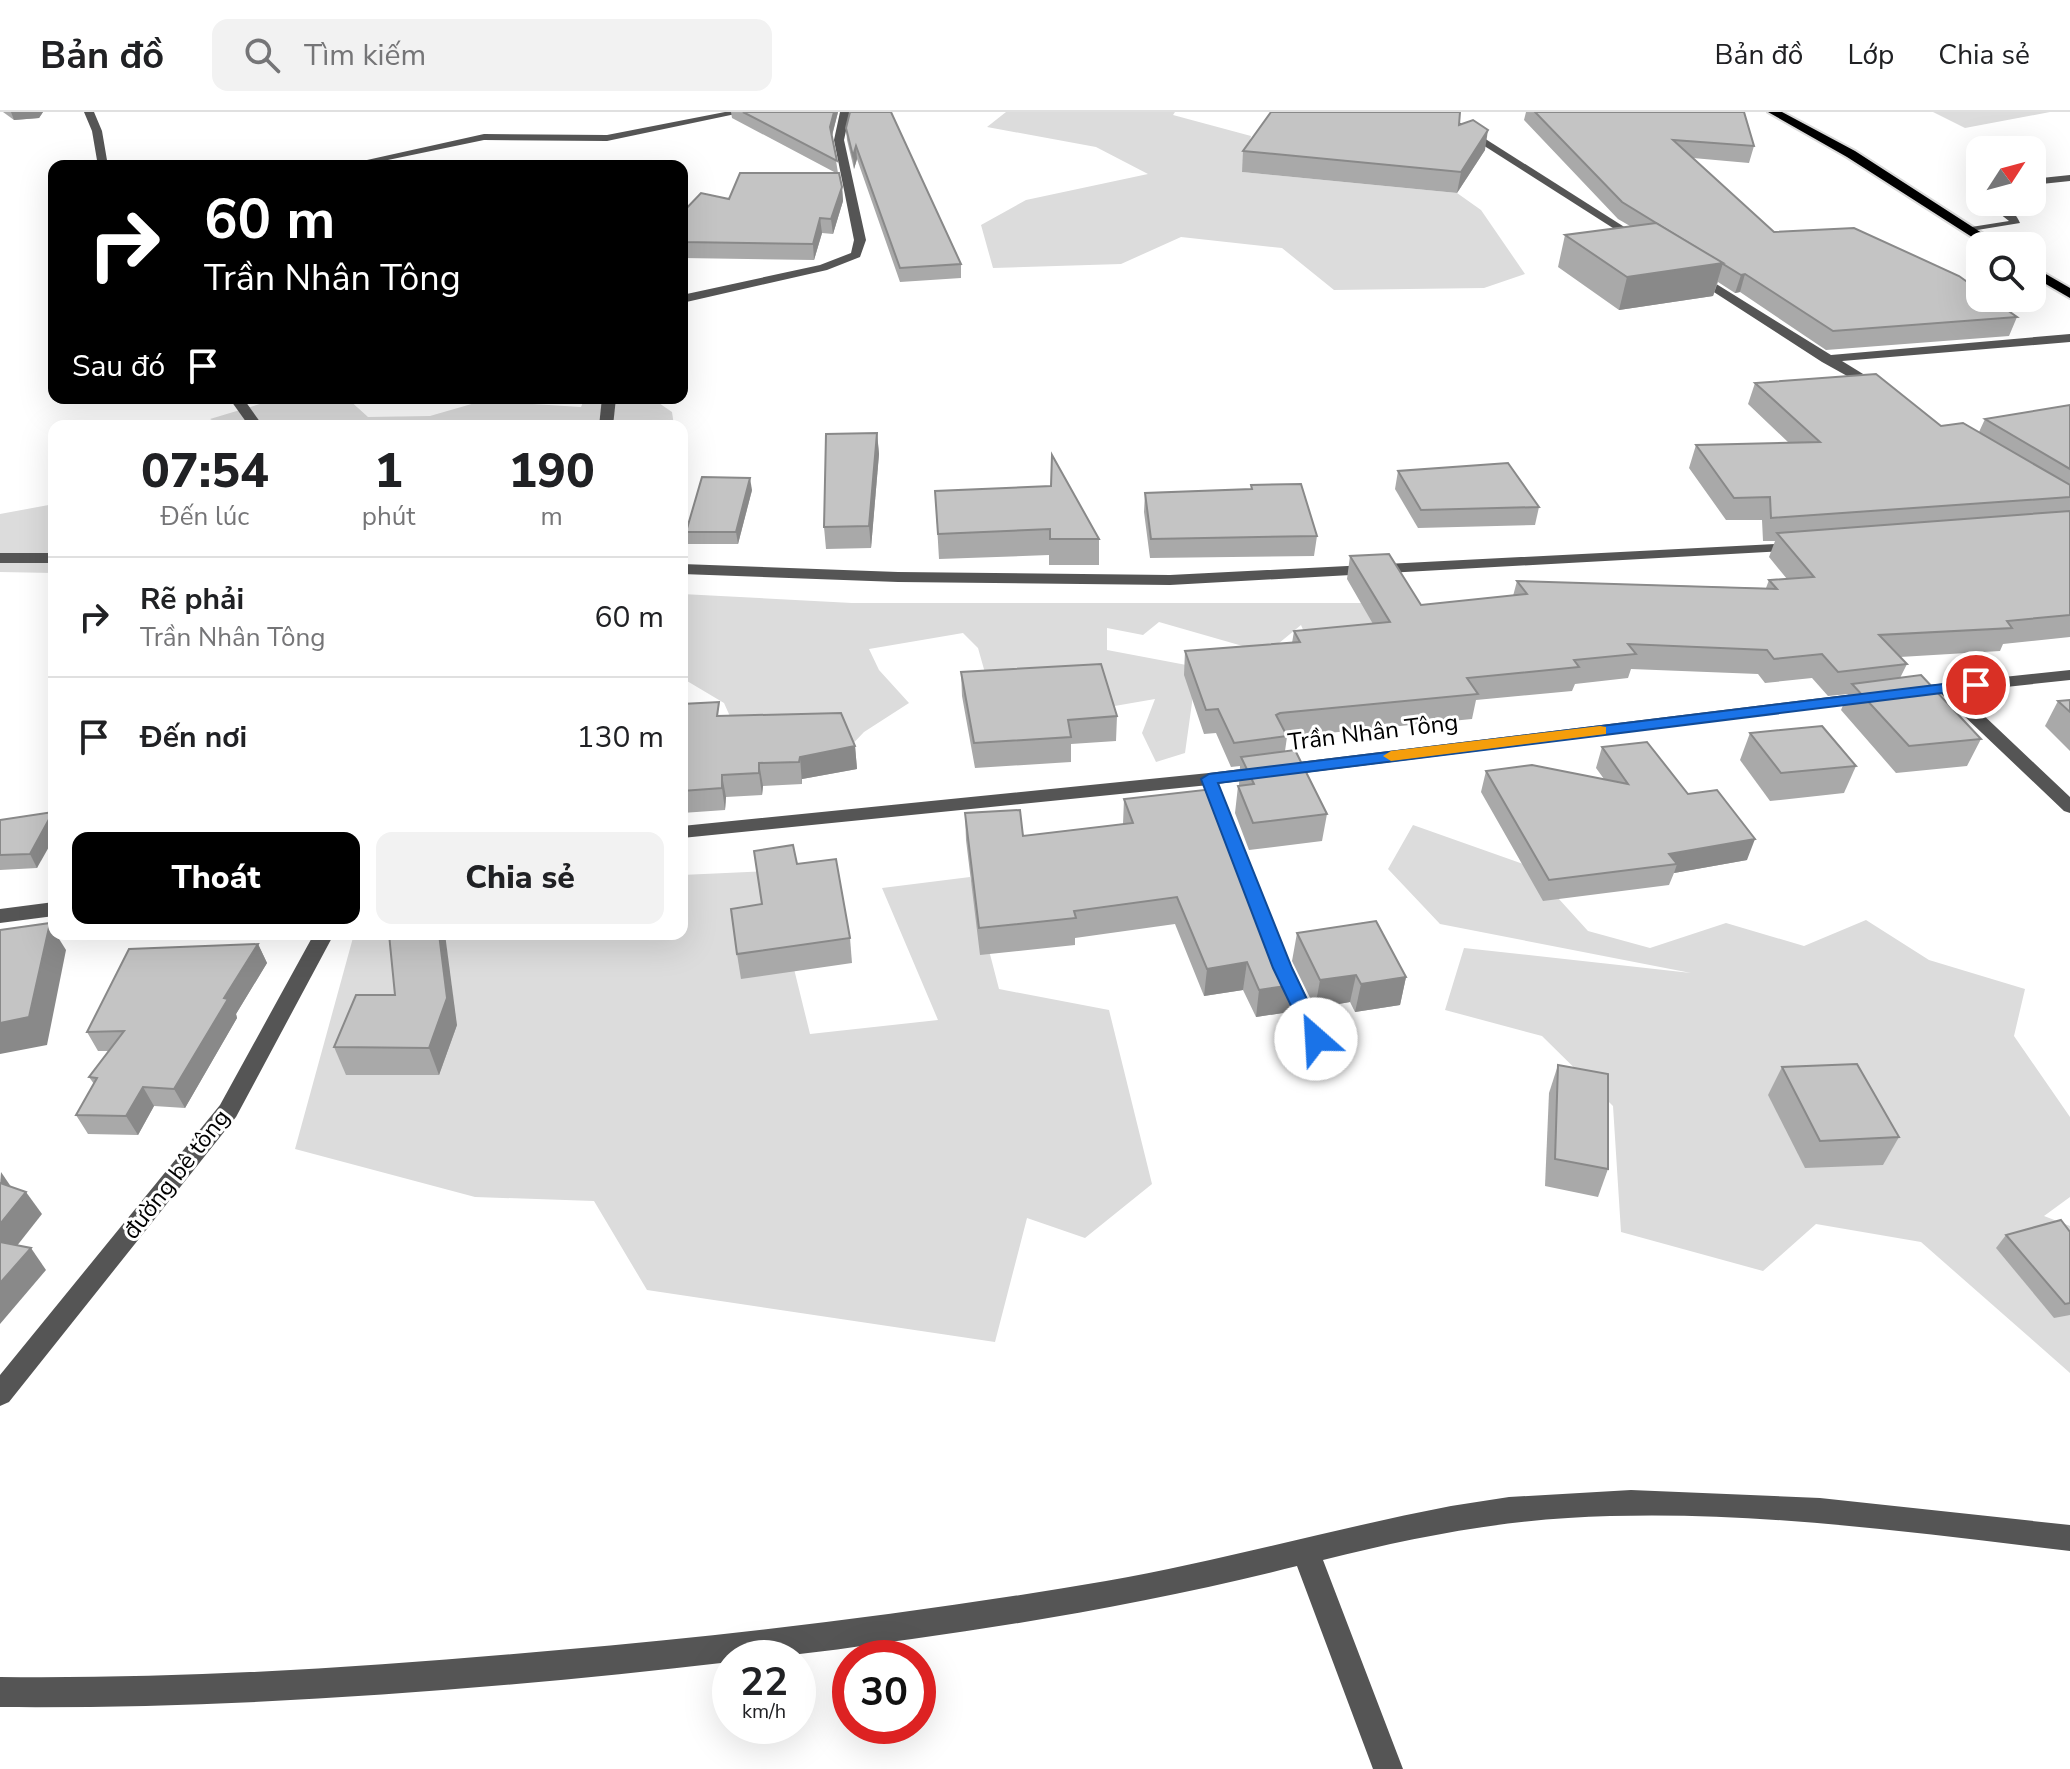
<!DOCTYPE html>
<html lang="vi">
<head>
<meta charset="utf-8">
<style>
	:root { --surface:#fff; --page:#f2f2f2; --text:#202124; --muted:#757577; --line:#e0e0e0; --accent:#000 }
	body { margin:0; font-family:"Nunito Sans",sans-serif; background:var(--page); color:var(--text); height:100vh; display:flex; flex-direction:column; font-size:30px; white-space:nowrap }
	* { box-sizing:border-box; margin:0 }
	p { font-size:26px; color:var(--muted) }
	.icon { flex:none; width:44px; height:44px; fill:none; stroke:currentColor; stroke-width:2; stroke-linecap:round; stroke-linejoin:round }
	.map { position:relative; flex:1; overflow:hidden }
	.side { position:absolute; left:48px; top:308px; width:640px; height:520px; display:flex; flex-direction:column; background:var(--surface); border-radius:16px; box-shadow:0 8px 32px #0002 }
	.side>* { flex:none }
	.top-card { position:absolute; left:48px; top:48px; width:640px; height:244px; border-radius:16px; box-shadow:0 8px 32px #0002; background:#000; color:#fff; overflow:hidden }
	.needle { width:52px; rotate:54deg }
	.buttons { position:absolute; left:1966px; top:24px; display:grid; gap:16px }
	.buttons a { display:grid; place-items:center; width:80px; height:80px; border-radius:16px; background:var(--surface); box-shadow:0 8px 32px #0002; font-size:40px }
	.speed { position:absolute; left:712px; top:1528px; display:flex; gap:16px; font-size:40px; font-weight:700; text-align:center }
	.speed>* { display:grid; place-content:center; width:104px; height:104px; border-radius:50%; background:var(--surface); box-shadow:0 8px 32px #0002; line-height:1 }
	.speed small { font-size:20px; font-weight:400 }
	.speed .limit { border:12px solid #d22; background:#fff; color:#111 }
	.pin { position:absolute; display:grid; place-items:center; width:68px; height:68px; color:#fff; margin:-34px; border:4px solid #fff; border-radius:50%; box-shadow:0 2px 8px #0007 }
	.me { position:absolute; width:88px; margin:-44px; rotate:334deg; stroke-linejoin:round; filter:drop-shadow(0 0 6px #0008) }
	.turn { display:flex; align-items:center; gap:28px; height:168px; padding:0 24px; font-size:36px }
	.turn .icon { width:104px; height:104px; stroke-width:2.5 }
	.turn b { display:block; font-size:56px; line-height:68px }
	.then { display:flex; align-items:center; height:76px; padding:0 24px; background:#0003; gap:16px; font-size:30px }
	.eta { display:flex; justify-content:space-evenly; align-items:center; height:136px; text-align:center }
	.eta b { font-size:48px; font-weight:800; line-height:56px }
	.button { display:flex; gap:16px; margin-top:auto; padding:16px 24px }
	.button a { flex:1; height:92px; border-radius:16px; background:var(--accent); color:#fff; font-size:32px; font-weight:800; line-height:92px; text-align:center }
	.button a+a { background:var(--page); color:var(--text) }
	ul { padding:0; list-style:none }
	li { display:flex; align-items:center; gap:24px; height:120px; padding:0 24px; border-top:2px solid var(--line) }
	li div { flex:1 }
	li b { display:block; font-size:30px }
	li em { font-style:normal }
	header { display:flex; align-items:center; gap:48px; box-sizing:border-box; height:112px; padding:0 40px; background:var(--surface); border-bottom:2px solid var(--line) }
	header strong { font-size:38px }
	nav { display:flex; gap:44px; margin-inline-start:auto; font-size:28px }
	.search { width:560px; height:72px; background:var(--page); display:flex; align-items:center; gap:20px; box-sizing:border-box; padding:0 28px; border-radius:16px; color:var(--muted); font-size:30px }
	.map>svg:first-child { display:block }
	.green { fill:#dcdcdc }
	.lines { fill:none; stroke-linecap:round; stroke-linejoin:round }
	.highway-casing { stroke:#dbdbdb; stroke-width:4 }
	.minor { fill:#555; fill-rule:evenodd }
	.highway { fill:#000; fill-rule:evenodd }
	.wall { fill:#a9a9a9 }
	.shaded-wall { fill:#898989 }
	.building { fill:#c4c4c4; stroke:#898989; stroke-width:2 }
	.route { fill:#1a73e8; stroke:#114b97; stroke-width:2 }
	.slow { fill:#f59e0b }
	.labels { text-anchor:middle; stroke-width:6; stroke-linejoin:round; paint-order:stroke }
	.street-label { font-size:24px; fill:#000; stroke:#fff }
</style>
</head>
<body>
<header>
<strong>Bản đồ</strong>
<div class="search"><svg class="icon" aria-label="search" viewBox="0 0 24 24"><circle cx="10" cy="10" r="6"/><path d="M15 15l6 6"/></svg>Tìm kiếm</div>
<nav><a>Bản đồ</a><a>Lớp</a><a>Chia sẻ</a></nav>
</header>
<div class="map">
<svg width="2070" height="1657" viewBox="0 0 2070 1657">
	<rect width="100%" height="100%" fill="#fff"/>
	<g class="green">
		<path d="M1006 0H1175L1173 3 1251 24 1242 60 1457 81 1481 98 1525 162 1484 176 1334 178 1282 136 1181 125 1121 152 993 156 981 113 1026 88 1148 62 1096 35 987 15Z"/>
		<path d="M1933 0H2050L1965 16Z"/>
		<path d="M280 286H347L368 305 430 304 482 289 581 295 585 286H658L656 289 672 300 674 314H223L210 307Z"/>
		<path d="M54 392V461L0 460V402Z"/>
		<path d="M682 482 852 491H1379L1397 550 1315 546 1301 513 1267 541 1159 510 1143 523 1107 516V538L1197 555 1185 641 1156 650 1142 621 1155 587 1080 600 989 575 978 536 963 521 869 537 879 558 909 591 864 620 844 641 737 620 724 591 682 566Z"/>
		<path d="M1413 713 1529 754 1588 819 1650 836 1726 811 1804 834 1866 808 1929 848 2025 877 2014 924 2070 1005V1085L2044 1104 2070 1114V1261L1921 1130 1816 1112 1763 1159 1621 1120 1613 994 1542 924 1445 898 1464 836 1691 861 1440 812 1388 757Z"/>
		<path d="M770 759 810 922 938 908 882 776 970 765 999 877 1109 898 1152 1072 1085 1126 1027 1106 995 1230 647 1178 594 1089 475 1085 295 1037 354 822H682V763Z"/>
	</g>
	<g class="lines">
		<defs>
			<g id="highway">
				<path d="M1768 0H1782L1855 39 2002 134H1986L1847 45Z"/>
				<path d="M2032 154 2070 176V186L2032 164Z"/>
			</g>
		</defs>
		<use href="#highway" class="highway-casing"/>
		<g class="minor">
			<path d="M84 0H94L102 19 108 54H98L92 19Z"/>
			<path d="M725 0H745L607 29 484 28 359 54H340L484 22 607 23Z"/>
			<path d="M840 0H850L844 28 866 128 860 145 827 158 682 191V183L820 153 851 141 854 128 834 28Z"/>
			<path d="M1431 0H1443L1648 130 1638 132Z"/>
			<path d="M2070 63V69L2032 73V67Z"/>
			<path d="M1980 74V87L1971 79Z"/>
			<path d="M1985 90C2000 90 2014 96 2020 111L1965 120V116L2009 109Z"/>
			<path d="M1689 160H1697L1831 243 2070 222V230L1842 249 1881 273 1882 276 1876 280 1822 250 1689 164Z"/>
			<path d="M229 286H243L263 314H249Z"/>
			<path d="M602 286H616L613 314H599Z"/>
			<path d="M1797 431 1802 432V438L1170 473 898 470 682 462V452L898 460 1170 463Z"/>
			<rect x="0" y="441" width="54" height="10"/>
			<path d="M2070 558V568L1959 580 2070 685V701L2064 699 1941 582 1910 585 1902 580 1910 575Z"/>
			<path d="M1870 580 1878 585 1876 589 1209 673 682 726V714L1209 661Z"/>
			<path d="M54 790V804L0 811V797Z"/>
			<path d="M314 822H334L236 1005 9 1290 0 1294V1263L220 993Z"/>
			<path d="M1281 846 1288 848 1291 853 1327 927 1324 933H1308L1305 927 1271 853 1274 848Z"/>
			<path d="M1631 1378 1820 1386 2070 1413V1439C1904 1419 1736 1396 1568 1406 1485 1411 1403 1428 1323 1448L1403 1657H1373L1297 1454C1170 1486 1042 1509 912 1527 852 1535 791 1546 730 1546V1550C488 1578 244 1597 0 1595V1565C187 1567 373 1555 559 1538 742 1522 925 1500 1106 1469 1222 1449 1336 1416 1451 1394L1509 1385Z"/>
		</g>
		<use href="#highway" class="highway"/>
	</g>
	<g class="wall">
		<path d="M3 0H43L39 6 14 8Z"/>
		<path d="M731 0H838L832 24 838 61 842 75 843 89 833 122 822 121 814 148 682 146V101L729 87 836 61 732 6Z"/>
		<path d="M1526 0H1535L1754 34 1749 51 1693 46 1774 120 2017 205 2009 224 1826 238 1740 180 1735 181 1718 170 1713 184 1619 198 1558 155 1565 123 1630 114 1618 107 1524 8Z"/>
		<path d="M1459 13 1485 38 1457 81 1242 60 1243 39Z"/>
		<path d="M846 16 961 152V166L900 170 857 47 854 57 847 28Z"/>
		<path d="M1755 271 1941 314 1979 320 1985 307 2070 293V525L2003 532 2000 539 1900 545 1907 552 1900 566 1981 627 1967 654 1896 661 1841 598 1848 582 1828 584 1812 566 1765 571 1758 562 1631 557 1628 566 1575 572 1572 579 1476 588 1472 607 1287 625 1285 639 1327 702 1322 729 1249 738 1235 701 1238 674 1239 673 1240 654 1231 655 1216 621 1204 622 1184 563 1185 539 1292 531 1294 519 1373 512 1347 467 1350 444 1421 493 1513 484 1517 469 1766 476 1769 468 1787 467 1769 445 1775 429H1763L1762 408H1726L1689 356 1696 333 1789 331 1748 292Z"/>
		<path d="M877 321 879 342 871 436 826 437 824 415Z"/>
		<path d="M1398 359 1539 395 1535 413 1418 416 1395 377Z"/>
		<path d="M1251 373 1317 424 1314 444 1150 446 1144 400 1145 381 1251 377Z"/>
		<path d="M752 378 738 432H688L686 420Z"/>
		<path d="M935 379 1099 427V453H1049V443L939 447Z"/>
		<path d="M961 560 1117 604 1116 629 1071 632V650L975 656 962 584Z"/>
		<path d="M2070 588V639L2045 614 2058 589Z"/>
		<path d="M682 592 721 604 855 634 857 657 802 667V672L763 674 762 683 726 685 725 698 682 701Z"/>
		<path d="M1750 621 1856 654 1844 681 1770 689 1740 648Z"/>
		<path d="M1602 635 1688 682 1747 748 1674 761 1669 773 1543 789 1481 680 1486 659 1604 667 1596 656Z"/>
		<path d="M1124 687 1289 900 1256 905 1243 878 1204 884 1175 812 1075 826V833L980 843 966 728 965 701 1023 724 1123 712Z"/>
		<path d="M53 700 37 756 0 758V708Z"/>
		<path d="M797 752 850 826 852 851 741 867 737 842 762 792Z"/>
		<path d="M1297 821 1406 865 1400 893 1355 900 1350 890 1315 896 1292 849Z"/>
		<path d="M258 832 267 851 236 902 237 906 185 996 154 994 138 1023 88 1022 76 1003 94 972 89 965 109 939H98L87 920Z"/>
		<path d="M457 913 439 963H346L334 935Z"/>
		<path d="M1558 953 1608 1057 1598 1085 1545 1074 1549 981Z"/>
		<path d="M1782 955 1899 1025 1883 1053 1805 1056 1768 983Z"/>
		<path d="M2070 1120V1203L2054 1206 1996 1136 2006 1123Z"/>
	</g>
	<g class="shaded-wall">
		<path d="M11 0H43L39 6 14 8Z"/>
		<path d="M834 0H838L831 27 830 15Z"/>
		<path d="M1488 18 1485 38 1457 81 1461 60Z"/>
		<path d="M856 34 857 47 854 57 853 44Z"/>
		<path d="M842 75 843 89 833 122 831 107Z"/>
		<path d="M820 106 822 121 814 148 813 132Z"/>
		<path d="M1723 151 1713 184 1619 198 1627 165Z"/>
		<path d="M1745 162 1740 180 1735 181 1741 163Z"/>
		<path d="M877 321 879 342 871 436 869 414Z"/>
		<path d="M750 366 752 378 738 432 736 420Z"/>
		<path d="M855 634 857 657 802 667V672L800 645Z"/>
		<path d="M759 651 763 674 762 683 759 661Z"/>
		<path d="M722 663 726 685 725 698 722 676Z"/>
		<path d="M53 700 54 726 37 756 30 742Z"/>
		<path d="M1755 727 1747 748 1674 761 1677 752 1669 742Z"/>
		<path d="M50 811 54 818V822H56L66 838 47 933 0 942V901Z"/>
		<path d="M439 822H445L457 913 439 963 429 936Z"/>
		<path d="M258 832 267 851 236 902 237 906 185 996 174 977 224 886Z"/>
		<path d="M1247 850 1243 878 1204 884 1207 857Z"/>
		<path d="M1356 863 1350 890 1315 896 1320 868Z"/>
		<path d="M1406 865 1400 893 1355 900 1361 872Z"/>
		<path d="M1293 873 1289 900 1256 905 1259 878Z"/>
		<path d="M143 975 154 994 138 1023 126 1004Z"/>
		<path d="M1 1060 16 1082 0 1073Z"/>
		<path d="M26 1080 42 1102 5 1149 0 1143V1112Z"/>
		<path d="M31 1136 46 1158 0 1212V1171Z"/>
	</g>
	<g class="building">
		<path d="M743 0H834L830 15 837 49Z"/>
		<path d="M850 0H891L961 152 900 156 856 34 853 44 846 16Z"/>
		<path d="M1271 0H1460L1459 13 1473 8 1488 18 1461 60 1243 39Z"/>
		<path d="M1535 0H1744L1754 34 1673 28 1774 120 1854 116 1959 164 1980 179V186H1990L2017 205 1833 219 1745 162 1741 163 1622 90Z"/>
		<path d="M740 61H839L842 75 831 107 820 106 813 132 682 130V101L701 81 729 87Z"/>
		<path d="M1656 111 1723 151 1627 165 1565 123Z"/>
		<path d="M1876 262 1941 314 1963 311 2070 373V385L1771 406 1770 385 1734 386 1696 333 1820 330 1755 271Z"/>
		<path d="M2070 293V357L1985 307Z"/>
		<path d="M877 321 869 414 824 415 826 322Z"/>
		<path d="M1052 343 1099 427H1050V417L938 422 935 379 1051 374Z"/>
		<path d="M1508 351 1539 395 1421 398 1398 359Z"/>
		<path d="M702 365 750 366 736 420H686Z"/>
		<path d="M1301 372 1317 424 1151 427 1145 381 1252 377 1251 373Z"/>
		<path d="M2070 399V503L2007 509 2012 516 1879 523 1907 552 1838 560 1822 542 1774 547 1767 538 1628 532 1636 542 1574 548 1579 555 1467 566 1478 582 1280 601 1276 603 1287 624 1234 631 1218 597 1206 598 1185 539 1300 530 1294 519 1390 510 1350 444 1389 442 1421 493 1527 482 1517 469 1777 477 1769 468 1814 465 1777 421Z"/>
		<path d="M1101 552 1117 604 1068 608 1071 625 974 631 961 560Z"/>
		<path d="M1921 563 1981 627 1909 634 1852 572Z"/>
		<path d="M2070 588V600L2058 589Z"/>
		<path d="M719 590 717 604 841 601 855 634 800 645 799 650 759 651V661L722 663V676L682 679V592Z"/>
		<path d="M1822 614 1856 654 1781 661 1750 621Z"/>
		<path d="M1647 630 1688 682 1717 678 1755 727 1669 742 1677 752 1549 768 1486 659 1532 653 1628 672 1602 635Z"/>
		<path d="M1295 638 1327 702 1253 711 1238 674 1254 672 1241 645Z"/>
		<path d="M1213 677 1273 830 1293 873 1259 878 1247 850 1207 857 1177 785 1074 799 1076 806 979 816 965 701 1020 698 1023 724 1133 711 1124 687Z"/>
		<path d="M53 700 30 742 0 743V708Z"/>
		<path d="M793 733 797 752 836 747 850 826 737 842 731 797 762 792 754 739Z"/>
		<path d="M1376 809 1406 865 1361 872 1356 863 1320 868 1297 821Z"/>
		<path d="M50 811 29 905 0 911V818Z"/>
		<path d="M389 822H439L447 886 429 936 334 935 356 883H395Z"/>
		<path d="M258 832 224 886 228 887 174 977 143 975 126 1004 76 1003 97 966 89 965 124 919 87 920 129 837Z"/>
		<path d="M1857 952 1899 1025 1820 1029 1782 955Z"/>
		<path d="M1558 953 1608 962V1057L1555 1047Z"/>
		<path d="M0 1071 26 1080 0 1112Z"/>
		<path d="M2061 1108 2070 1120V1191L2065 1192 2006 1123Z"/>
		<path d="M0 1130 31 1136 0 1171Z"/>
	</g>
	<path class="route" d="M1976 568 1984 573 1982 576 1218 671 1292 856 1326 927 1316 934 1307 927 1273 856 1201 667 1209 662Z"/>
	<path class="slow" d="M1600 614 1606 615V622L1391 649 1383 644 1391 639Z"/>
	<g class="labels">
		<g class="street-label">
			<text transform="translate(1373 620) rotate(-7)" y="8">Trần Nhân Tông</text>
			<text transform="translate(176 1062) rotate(-52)" y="8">đường bê tông</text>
		</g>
	</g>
</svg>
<div class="buttons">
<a><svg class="needle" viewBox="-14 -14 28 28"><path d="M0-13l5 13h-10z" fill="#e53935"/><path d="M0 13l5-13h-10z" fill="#757577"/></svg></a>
<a><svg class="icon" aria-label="search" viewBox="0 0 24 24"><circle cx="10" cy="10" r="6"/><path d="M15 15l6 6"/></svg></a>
</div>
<div class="speed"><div>22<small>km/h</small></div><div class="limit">30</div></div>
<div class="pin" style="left:1976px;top:573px;background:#d93025"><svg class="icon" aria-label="arrive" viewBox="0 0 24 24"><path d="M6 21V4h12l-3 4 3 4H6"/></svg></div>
<svg class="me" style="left:1316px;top:927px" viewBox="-20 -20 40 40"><circle r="19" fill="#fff"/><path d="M0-13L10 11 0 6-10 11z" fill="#1a73e8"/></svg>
<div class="top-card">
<div class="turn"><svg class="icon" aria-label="right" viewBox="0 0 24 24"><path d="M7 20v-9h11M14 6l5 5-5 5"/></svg><div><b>60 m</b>Trần Nhân Tông</div></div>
<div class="then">Sau đó<svg class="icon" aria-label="arrive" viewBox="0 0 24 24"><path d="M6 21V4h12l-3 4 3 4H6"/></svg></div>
</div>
<section class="side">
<div class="eta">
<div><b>07:54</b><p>Đến lúc</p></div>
<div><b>1</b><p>phút</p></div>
<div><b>190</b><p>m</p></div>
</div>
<ul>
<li><svg class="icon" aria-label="right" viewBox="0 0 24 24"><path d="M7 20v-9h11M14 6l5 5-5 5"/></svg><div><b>Rẽ phải</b><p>Trần Nhân Tông</p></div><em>60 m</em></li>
<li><svg class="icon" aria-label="arrive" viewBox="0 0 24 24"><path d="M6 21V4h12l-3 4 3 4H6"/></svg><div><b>Đến nơi</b></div><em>130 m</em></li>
</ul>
<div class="button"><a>Thoát</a><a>Chia sẻ</a></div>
</section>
</div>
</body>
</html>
